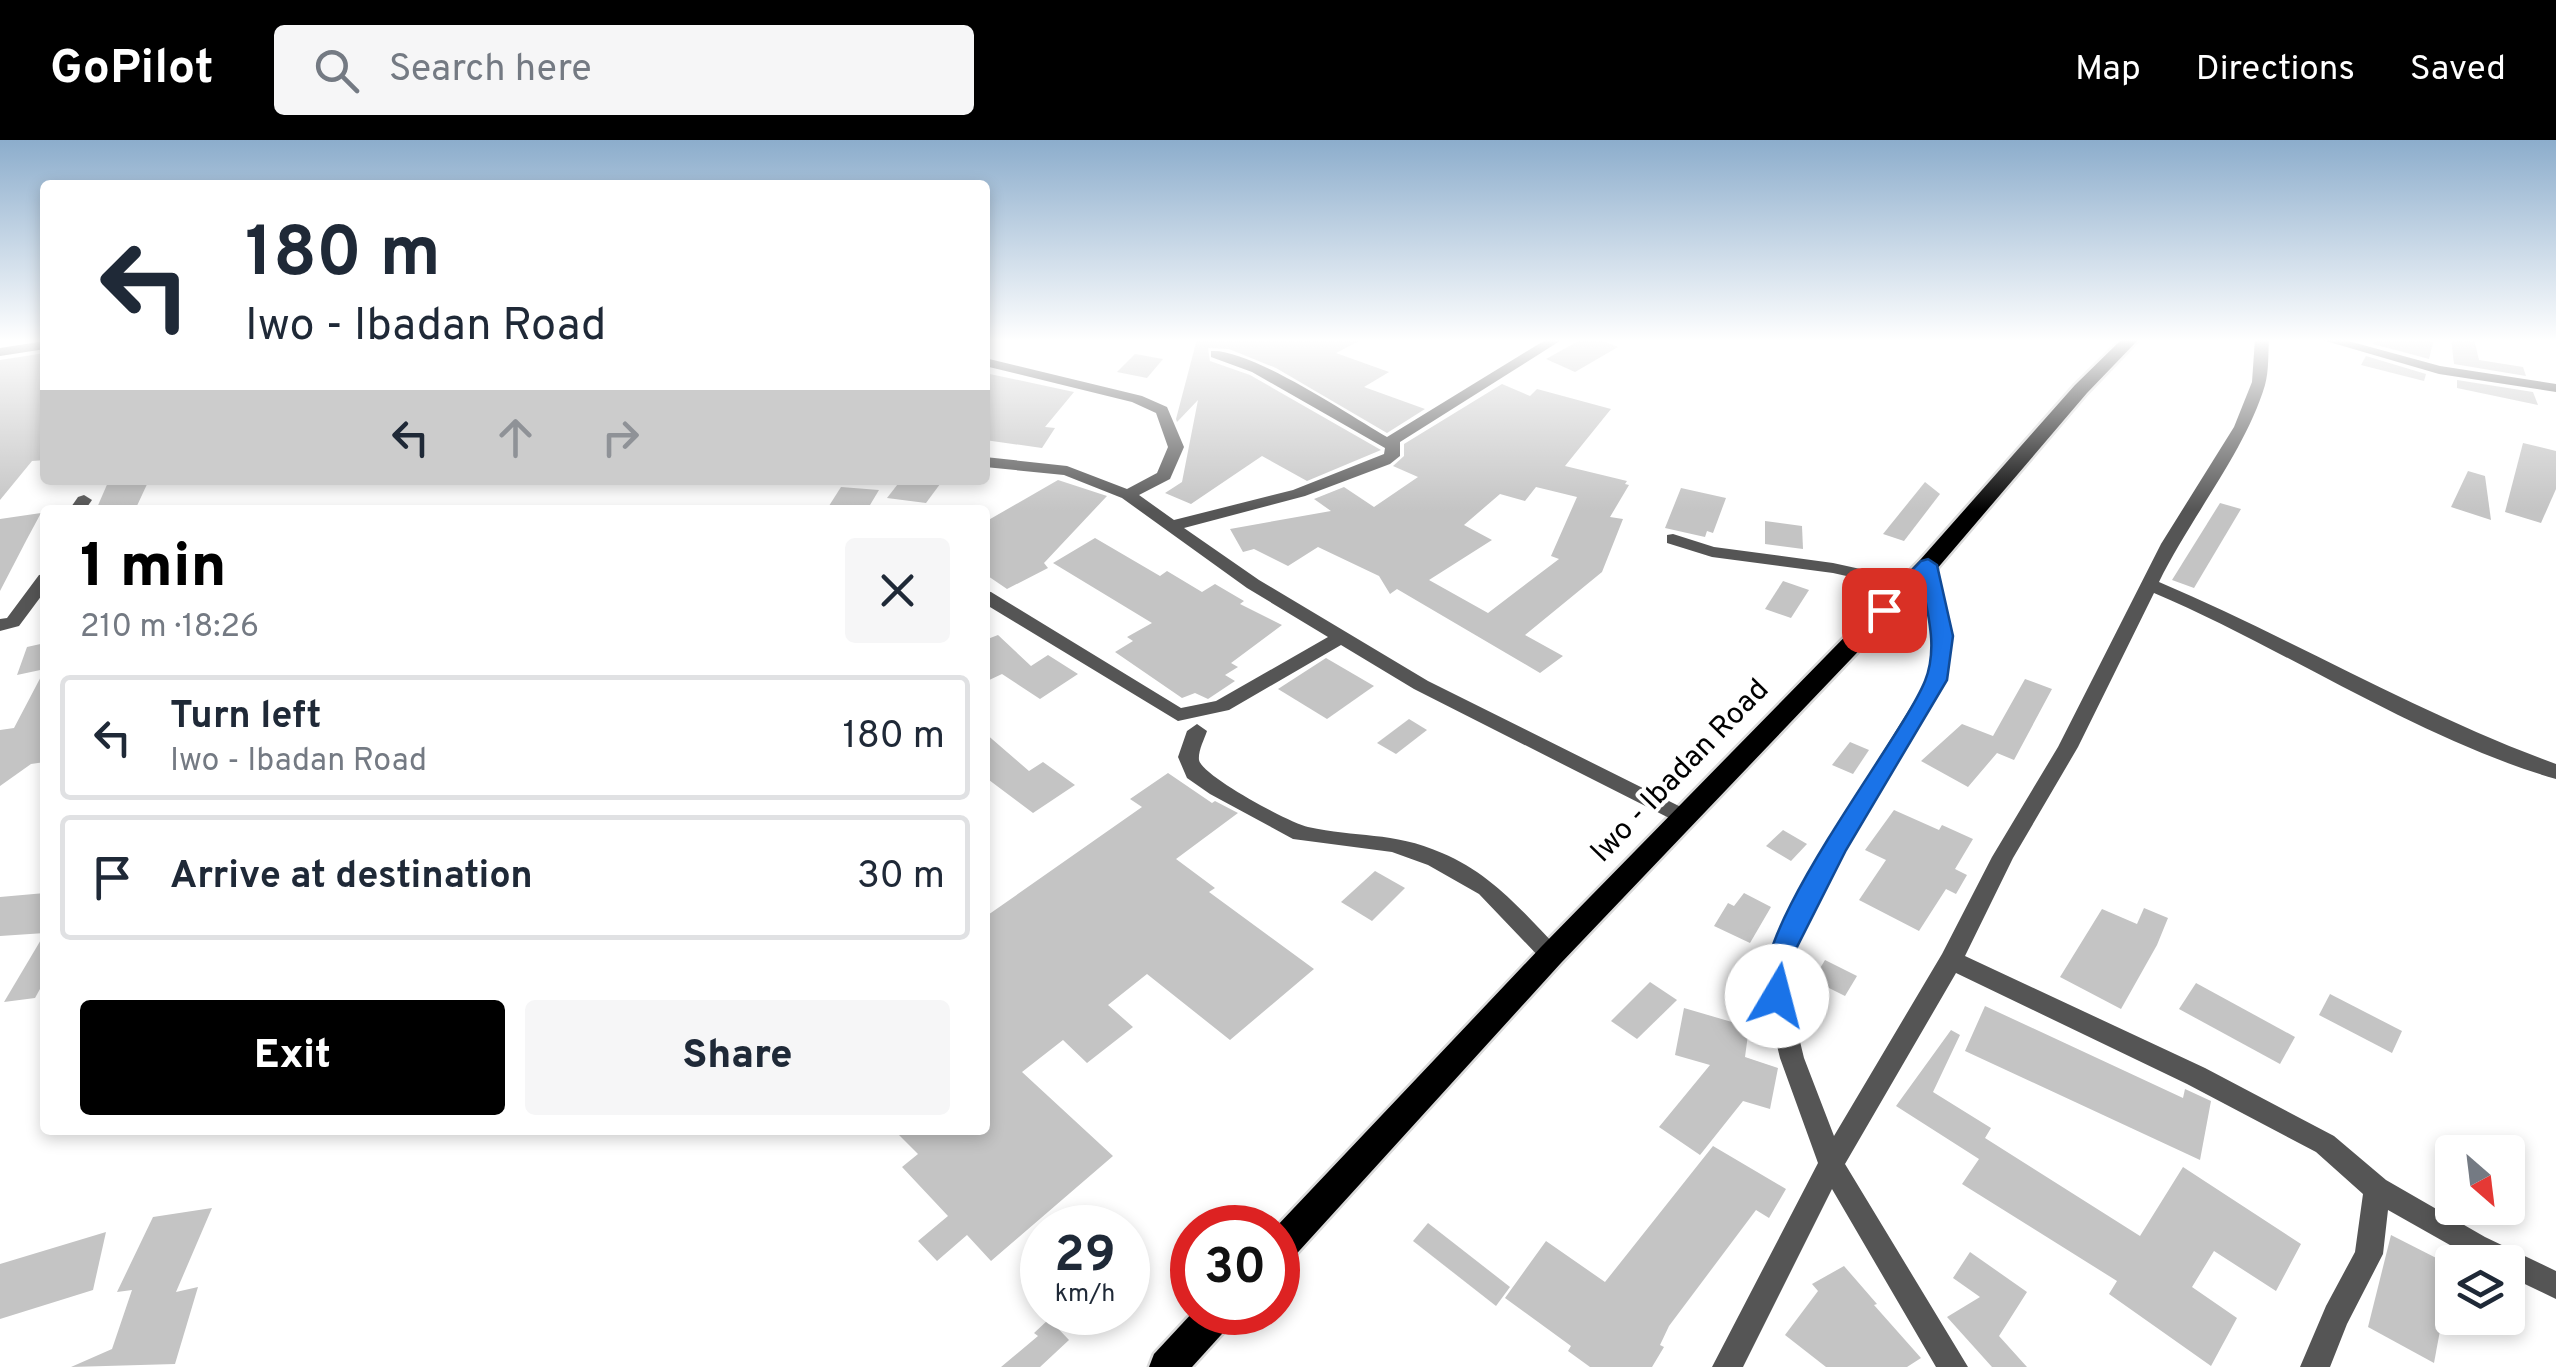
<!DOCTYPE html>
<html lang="en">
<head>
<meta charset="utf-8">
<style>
	:root { --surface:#fff; --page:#f6f6f7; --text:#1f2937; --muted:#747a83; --line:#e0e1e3; --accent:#000 }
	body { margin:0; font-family:Overpass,sans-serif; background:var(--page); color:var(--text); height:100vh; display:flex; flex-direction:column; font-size:38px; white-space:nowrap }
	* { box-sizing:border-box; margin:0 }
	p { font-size:32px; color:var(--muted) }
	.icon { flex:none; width:55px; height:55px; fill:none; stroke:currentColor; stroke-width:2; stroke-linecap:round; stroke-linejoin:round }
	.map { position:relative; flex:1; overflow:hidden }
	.panel { position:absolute; left:40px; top:365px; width:950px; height:630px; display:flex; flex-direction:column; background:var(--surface); border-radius:10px; box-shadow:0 5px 15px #0003 }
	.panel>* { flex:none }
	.top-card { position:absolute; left:40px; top:40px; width:950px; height:305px; border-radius:10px; box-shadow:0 5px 15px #0003; background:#fff; color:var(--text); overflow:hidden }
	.needle { width:65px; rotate:152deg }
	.buttons { position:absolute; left:2435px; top:995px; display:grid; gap:20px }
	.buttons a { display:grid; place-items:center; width:90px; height:90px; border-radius:10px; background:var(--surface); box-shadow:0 5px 15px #0003; font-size:50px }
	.speed { position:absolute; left:1020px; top:1065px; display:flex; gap:20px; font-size:50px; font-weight:700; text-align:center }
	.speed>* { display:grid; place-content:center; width:130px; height:130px; border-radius:50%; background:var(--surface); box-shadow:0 5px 15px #0003; line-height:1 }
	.speed small { font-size:25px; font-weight:400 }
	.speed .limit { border:15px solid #d22; background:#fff; color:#111 }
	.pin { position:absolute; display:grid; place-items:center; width:85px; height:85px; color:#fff; margin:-42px; border-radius:20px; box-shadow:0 5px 15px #0006 }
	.me { position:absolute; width:110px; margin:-55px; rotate:8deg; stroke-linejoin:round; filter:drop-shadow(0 0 8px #0008) }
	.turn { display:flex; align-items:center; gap:35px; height:210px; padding:0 40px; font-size:45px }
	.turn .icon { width:130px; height:130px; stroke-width:2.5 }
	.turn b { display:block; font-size:70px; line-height:85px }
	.lanes { display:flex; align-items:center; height:95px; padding:0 40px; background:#0003; justify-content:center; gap:50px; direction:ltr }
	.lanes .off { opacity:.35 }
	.round { display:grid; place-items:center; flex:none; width:105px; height:105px; border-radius:10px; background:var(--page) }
	.head { display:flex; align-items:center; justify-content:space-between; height:170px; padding:0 40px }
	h1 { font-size:60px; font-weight:800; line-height:75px; color:var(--accent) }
	.button { display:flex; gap:20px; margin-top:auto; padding:20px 40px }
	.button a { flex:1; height:115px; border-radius:10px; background:var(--accent); color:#fff; font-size:40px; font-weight:800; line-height:115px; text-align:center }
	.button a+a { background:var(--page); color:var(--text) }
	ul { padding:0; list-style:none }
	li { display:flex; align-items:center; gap:30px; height:125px; margin:0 20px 15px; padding:0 20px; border:5px solid var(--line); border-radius:10px }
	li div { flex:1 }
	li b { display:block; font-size:38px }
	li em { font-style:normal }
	header { display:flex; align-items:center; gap:60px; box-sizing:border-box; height:140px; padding:0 50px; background:var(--accent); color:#fff }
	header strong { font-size:48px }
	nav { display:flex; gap:55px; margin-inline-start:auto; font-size:35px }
	.search { width:700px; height:90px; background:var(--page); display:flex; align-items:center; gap:25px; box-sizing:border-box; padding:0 35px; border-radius:10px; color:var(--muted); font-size:38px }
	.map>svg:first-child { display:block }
	.building { fill:#c4c4c4; fill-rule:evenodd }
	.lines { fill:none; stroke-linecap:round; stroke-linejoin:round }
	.primary-casing { stroke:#dbdbdb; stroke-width:5 }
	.minor { fill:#555; fill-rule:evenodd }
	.primary { fill:#000; fill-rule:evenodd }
	.route { fill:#1a73e8; stroke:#114b97; stroke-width:2.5 }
	.labels { text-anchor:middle; stroke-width:8; stroke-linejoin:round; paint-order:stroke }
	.street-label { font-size:30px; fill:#000; stroke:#fff }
</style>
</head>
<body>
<header>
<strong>GoPilot</strong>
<div class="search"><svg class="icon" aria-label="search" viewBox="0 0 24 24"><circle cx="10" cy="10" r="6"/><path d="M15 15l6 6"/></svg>Search here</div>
<nav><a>Map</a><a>Directions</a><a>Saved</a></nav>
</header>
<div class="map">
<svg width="2556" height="1227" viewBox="0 0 2556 1227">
	<rect width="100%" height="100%" fill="#fff"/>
	<g class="building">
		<path d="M1197 199H1363L1336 213 1389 232 1364 247 1425 269 1387 293 1276 228 1229 209 1208 208 1210 221 1250 235 1381 310 1307 341 1262 316 1191 364 1165 353 1182 342 1198 260 1177 282 1176 279Z"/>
		<path d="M1582 199H1597L1618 207 1575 232 1546 219Z"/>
		<path d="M2375 199H2434L2429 219 2373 204Z"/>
		<path d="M2451 199H2474L2479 220 2523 227 2526 236 2454 224Z"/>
		<path d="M45 213V320L32 321 0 360V220Z"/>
		<path d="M1135 214 1163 219 1147 238 1117 232Z"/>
		<path d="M2366 216 2426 234 2424 241 2361 225Z"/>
		<path d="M985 233 1074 252 1045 287 1055 288 1042 308 985 300Z"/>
		<path d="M2457 240 2533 252 2538 265 2457 248Z"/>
		<path d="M1502 244 1530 256 1537 249 1611 269 1565 326 1627 341 1625 344 1629 345 1610 377 1623 379 1602 432 1525 495 1563 516 1540 533 1397 449 1390 454 1379 436 1318 407 1288 426 1254 409 1243 412 1230 389 1331 371 1314 359 1344 347 1374 367 1418 337 1393 326 1404 316V304ZM1536 347 1577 357 1551 416 1559 419 1488 473 1429 440 1492 400 1464 385 1500 354 1525 361Z"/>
		<path d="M2523 303 2556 311V349L2541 383 2505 372Z"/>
		<path d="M2468 331 2485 336 2491 380 2451 367Z"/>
		<path d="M109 340H149L135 370H96Z"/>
		<path d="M901 340H943L926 363 887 358Z"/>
		<path d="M1058 340 1107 356 1044 423 1048 428 1007 449 985 434V382Z"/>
		<path d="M1925 342 1940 354 1904 401 1883 394Z"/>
		<path d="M841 347 879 350 867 370 827 369Z"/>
		<path d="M1681 348 1726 358 1713 393 1707 391 1705 397 1665 388Z"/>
		<path d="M2220 363 2241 369 2194 448 2172 440Z"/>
		<path d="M41 373 27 399 0 451V379Z"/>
		<path d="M1765 381 1802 386 1803 409 1765 404Z"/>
		<path d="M1095 398 1160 436 1167 431 1202 452 1215 444 1244 461 1240 464 1282 485 1231 523 1238 527 1225 535 1235 541 1208 559 1195 553 1182 558 1115 512 1133 501 1127 497 1152 483 1053 423Z"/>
		<path d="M1783 441 1809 450 1791 478 1765 469Z"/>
		<path d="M998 495 1031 526 1048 515 1078 534 1040 559 1002 534 985 542V500Z"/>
		<path d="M45 503V622L31 624 0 646V590L14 588 45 529 17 535 27 507Z"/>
		<path d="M1326 518 1374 546 1327 579 1278 549Z"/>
		<path d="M2025 539 2052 549 2014 620 1997 613 1968 647 1921 621 1962 584 1993 596Z"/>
		<path d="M1409 579 1427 590 1396 614 1377 603Z"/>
		<path d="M985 593 1029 631 1043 622 1075 645 1033 673 985 637Z"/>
		<path d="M1850 602 1869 610 1853 634 1832 625Z"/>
		<path d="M1168 633 1212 663 1215 661 1238 673 1176 719 1215 748 1209 752 1314 829 1230 900 1147 834 1108 865 1133 887 1087 923 1063 900 1022 932 1113 1016 991 1121 967 1095 937 1121 918 1101 948 1076 902 1027 918 1014 894 990H985V777L1142 667 1130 659Z"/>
		<path d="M1894 670 1939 690 1942 685 1973 699 1955 729 1967 735 1956 754 1946 749 1919 791 1859 760 1886 720 1865 710Z"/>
		<path d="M1783 690 1807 704 1791 721 1766 706Z"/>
		<path d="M1375 731 1405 748 1372 781 1341 762Z"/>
		<path d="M45 753V793L0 796V757Z"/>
		<path d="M1744 753 1771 767 1750 803 1714 786 1728 763 1734 766Z"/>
		<path d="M2144 768 2168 778 2157 805 2121 869 2060 837 2102 769 2137 784Z"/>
		<path d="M45 793V840L35 858 4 862Z"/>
		<path d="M1825 820 1857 836 1845 856 1813 840Z"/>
		<path d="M1650 842 1677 860 1637 899 1611 881Z"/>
		<path d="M2196 843 2295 897 2280 924 2179 869Z"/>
		<path d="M2330 854 2402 891 2392 913 2319 875Z"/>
		<path d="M1985 866 2183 958 2185 949 2211 961 2200 1020 1965 911Z"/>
		<path d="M1684 868 1749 887 1745 917 1778 928 1770 969 1743 961 1700 1015 1659 987 1710 925 1675 915Z"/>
		<path d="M1951 890 1960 895 1933 952 1991 988 1985 998 2140 1096 2183 1027 2301 1104 2276 1151 2214 1111 2192 1147 2237 1178 2211 1226 2109 1154 2117 1141 1962 1044 1979 1019 1896 966Z"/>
		<path d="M1713 1006 1786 1049 1769 1078 1756 1070 1669 1186 1660 1205 1664 1207 1652 1227H1590L1568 1211 1571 1206 1505 1158 1546 1101 1605 1142Z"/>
		<path d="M212 1068 176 1152 198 1147 175 1224 71 1227 112 1209 132 1150 117 1152 153 1077Z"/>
		<path d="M1428 1083 1510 1147 1496 1166 1413 1101Z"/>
		<path d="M106 1092 93 1150 0 1179V1124Z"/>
		<path d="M2391 1095 2452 1126 2434 1223 2368 1187Z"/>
		<path d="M1970 1112 2027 1152 1999 1196 2027 1227H1992L1947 1177 1980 1157 1953 1138Z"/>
		<path d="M1844 1126 1877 1164 1874 1165 1921 1218 1907 1227H1826L1785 1195 1818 1151 1812 1144Z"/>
		<path d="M1049 1179 1069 1200 1040 1227H1001L1038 1196 1034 1193Z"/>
	</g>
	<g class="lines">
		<defs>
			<g id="primary">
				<path d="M2122 199H2139L2087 253 1936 430 1561 823 1290 1121 1278 1125 1275 1088 1541 807 1920 420 2075 245Z"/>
				<path d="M1193 1172H1236L1231 1184 1192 1227H1149L1154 1214Z"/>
			</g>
		</defs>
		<use href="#primary" class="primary-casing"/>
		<g class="minor">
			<path d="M1547 199H1563L1400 302V316L1390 324 1305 356 1184 388 1259 440 1428 541 1693 673 1697 678 1693 683H1679L1414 549 1341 505 1229 570 1178 581 985 464V451L991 452 1181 568 1216 561 1328 497 1247 448 1122 358 1064 335 985 327V317L1067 326 1127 349 1157 333 1168 307 1156 273 1132 262 985 226V218L1142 256 1167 267 1184 307 1170 339 1139 355 1174 380 1293 350 1384 314 1385 308 1252 232 1211 217V211C1250 208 1350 276 1387 297Z"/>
			<path d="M2255 199H2269C2268 214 2269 231 2265 245 2245 312 2190 378 2159 442 2293 499 2419 574 2556 624V639C2420 600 2286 509 2154 453L2078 607 2013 718 1965 816 2205 928 2334 996 2386 1040 2485 1097 2556 1131V1159L2508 1136V1122H2480L2388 1070 2383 1114 2347 1184 2330 1227H2300L2326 1166 2355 1112 2363 1054 2316 1012 2187 944 1956 833 1845 1024 1968 1227H1936L1832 1049 1743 1227H1712L1818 1023 1780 918 1765 856 1772 807 1827 702 1928 539 1934 496 1919 425 1928 420 1937 425 1952 496 1946 539 1845 710 1796 807 1789 856 1804 918 1834 996 1942 814 1992 717 2058 607 2161 404 2234 287 2252 242Z"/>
			<path d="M2319 199H2341L2440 226 2556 244V252L2439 234Z"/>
			<path d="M45 201V209L0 216V208Z"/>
			<path d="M84 355 92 360 85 370H69L78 357Z"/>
			<path d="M1673 394 1714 407 1833 423 1915 441 1918 445 1909 450 1833 433 1712 417 1667 403V395Z"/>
			<path d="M45 434V451L19 486 0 491V479L7 478 39 435Z"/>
			<path d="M1197 584 1207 591C1204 600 1198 611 1199 620 1202 636 1290 683 1308 687 1356 698 1392 691 1442 713 1492 734 1522 771 1559 809L1563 815 1559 821 1551 824 1543 821 1479 754 1428 725 1392 712 1293 699 1210 654 1187 638 1178 617 1187 591Z"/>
		</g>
		<use href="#primary" class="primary"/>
	</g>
	<linearGradient id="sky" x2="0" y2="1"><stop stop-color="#8cadcc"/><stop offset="0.54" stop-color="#fff"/><stop offset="1" stop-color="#fff" stop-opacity="0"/></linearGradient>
	<rect width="2556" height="371" fill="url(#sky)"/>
	<path class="route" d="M1928 419 1937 425 1953 496 1947 540 1846 710 1797 807 1787 864 1777 867 1768 864C1737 804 1900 603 1925 541 1938 509 1928 475 1922 443L1891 475H1877L1874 470 1921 421Z"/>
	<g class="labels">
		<g class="street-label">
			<text transform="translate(1679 630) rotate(-46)" y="10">Iwo - Ibadan Road</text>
		</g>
	</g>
</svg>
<div class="buttons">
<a><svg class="needle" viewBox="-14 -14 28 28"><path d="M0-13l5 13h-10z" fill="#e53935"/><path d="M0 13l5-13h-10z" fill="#747a83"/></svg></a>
<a><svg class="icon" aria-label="layers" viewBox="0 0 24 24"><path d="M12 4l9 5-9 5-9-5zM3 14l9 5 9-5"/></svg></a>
</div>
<div class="speed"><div>29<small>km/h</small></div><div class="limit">30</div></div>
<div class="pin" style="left:1884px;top:470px;background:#d93025"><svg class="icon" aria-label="arrive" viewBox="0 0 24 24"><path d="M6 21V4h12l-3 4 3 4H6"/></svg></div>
<svg class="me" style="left:1777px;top:856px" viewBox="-20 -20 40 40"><circle r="19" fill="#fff"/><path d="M0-13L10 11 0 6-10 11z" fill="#1a73e8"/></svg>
<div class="top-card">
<div class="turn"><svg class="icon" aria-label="left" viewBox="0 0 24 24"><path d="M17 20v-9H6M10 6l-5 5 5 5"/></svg><div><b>180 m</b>Iwo - Ibadan Road</div></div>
<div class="lanes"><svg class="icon" aria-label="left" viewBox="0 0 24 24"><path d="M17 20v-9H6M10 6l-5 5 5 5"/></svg><svg class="icon off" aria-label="ahead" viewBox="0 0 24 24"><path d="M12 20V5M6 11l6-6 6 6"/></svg><svg class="icon off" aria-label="right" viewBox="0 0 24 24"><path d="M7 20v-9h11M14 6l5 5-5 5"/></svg></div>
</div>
<section class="panel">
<div class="head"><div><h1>1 min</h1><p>210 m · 18:26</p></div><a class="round"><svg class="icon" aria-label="close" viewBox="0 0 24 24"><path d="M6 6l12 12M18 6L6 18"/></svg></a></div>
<ul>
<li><svg class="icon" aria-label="left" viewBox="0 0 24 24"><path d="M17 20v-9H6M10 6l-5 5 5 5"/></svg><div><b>Turn left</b><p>Iwo - Ibadan Road</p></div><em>180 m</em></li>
<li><svg class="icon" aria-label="arrive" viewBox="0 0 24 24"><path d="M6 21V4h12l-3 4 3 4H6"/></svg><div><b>Arrive at destination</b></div><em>30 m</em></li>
</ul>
<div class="button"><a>Exit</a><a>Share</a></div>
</section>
</div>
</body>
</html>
